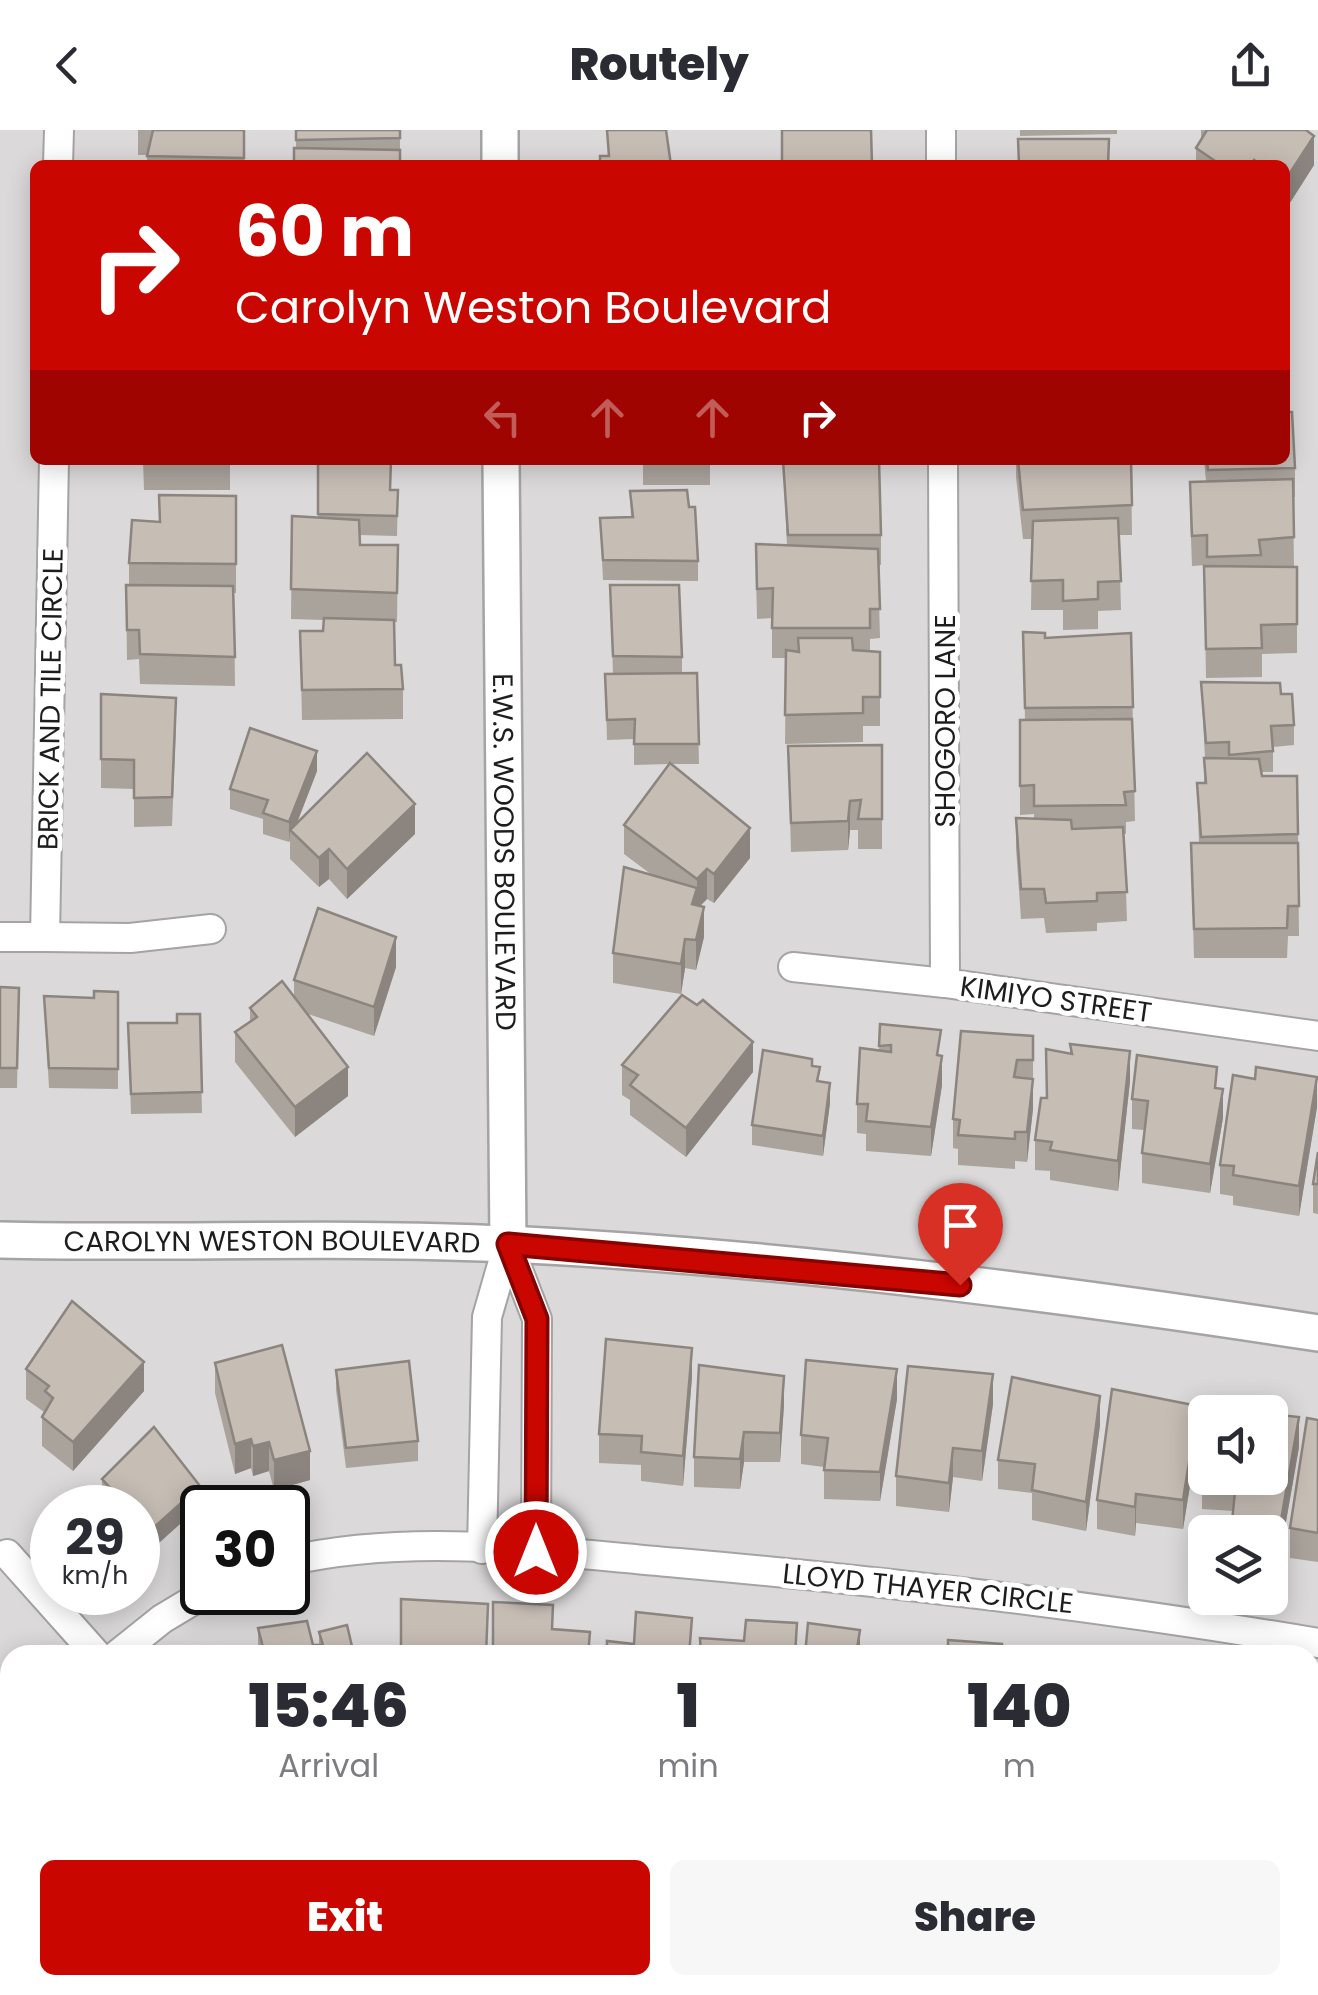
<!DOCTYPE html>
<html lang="en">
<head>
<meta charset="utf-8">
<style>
	:root { --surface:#fff; --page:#f7f7f7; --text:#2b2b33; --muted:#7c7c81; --accent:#c90600 }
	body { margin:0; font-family:Poppins,sans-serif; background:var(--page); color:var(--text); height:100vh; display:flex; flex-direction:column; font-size:38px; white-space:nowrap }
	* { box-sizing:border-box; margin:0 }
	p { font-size:32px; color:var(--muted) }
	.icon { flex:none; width:55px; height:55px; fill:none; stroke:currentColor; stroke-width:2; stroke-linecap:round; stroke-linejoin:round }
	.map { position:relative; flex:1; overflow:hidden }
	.details { position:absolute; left:0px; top:1515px; width:1320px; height:350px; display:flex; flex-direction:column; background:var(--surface); border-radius:30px 30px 0 0; box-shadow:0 5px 25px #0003 }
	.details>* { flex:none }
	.top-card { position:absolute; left:30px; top:30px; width:1260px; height:305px; border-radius:15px; box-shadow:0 5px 25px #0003; background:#c90600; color:#fff; overflow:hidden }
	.buttons { position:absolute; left:1188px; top:1265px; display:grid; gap:20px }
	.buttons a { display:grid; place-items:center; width:100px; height:100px; border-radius:15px; background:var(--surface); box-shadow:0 5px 25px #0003; font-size:50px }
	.speed { position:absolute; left:30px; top:1355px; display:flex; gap:20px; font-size:50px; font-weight:700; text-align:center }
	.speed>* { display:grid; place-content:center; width:130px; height:130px; border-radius:50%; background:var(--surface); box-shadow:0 5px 25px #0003; line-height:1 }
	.speed small { font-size:25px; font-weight:400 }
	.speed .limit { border:5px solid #111; border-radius:15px; background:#fff; color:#111 }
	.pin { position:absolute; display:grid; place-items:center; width:85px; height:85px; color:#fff; margin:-102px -42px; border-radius:50% 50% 50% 0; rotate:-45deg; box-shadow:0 0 10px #0007 }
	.pin .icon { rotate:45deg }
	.me { position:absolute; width:110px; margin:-55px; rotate:0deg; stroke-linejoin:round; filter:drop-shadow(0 0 8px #0008) }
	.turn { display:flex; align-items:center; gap:35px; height:210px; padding:0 40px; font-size:45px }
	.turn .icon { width:130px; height:130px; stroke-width:2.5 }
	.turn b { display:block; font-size:70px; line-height:85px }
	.lanes { display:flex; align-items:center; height:95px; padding:0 40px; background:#0003; justify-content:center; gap:50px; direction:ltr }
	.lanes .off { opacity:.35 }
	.eta { display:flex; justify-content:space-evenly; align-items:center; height:170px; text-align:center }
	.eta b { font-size:60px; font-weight:800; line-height:70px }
	.button { display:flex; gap:20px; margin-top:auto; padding:20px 40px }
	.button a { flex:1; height:115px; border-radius:15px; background:var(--accent); color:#fff; font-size:40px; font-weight:800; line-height:115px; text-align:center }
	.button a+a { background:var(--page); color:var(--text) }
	header { display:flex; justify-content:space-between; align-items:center; height:130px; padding:0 40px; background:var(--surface); font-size:45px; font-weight:800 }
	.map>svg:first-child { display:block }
	.residential { fill:#dbd9d9; fill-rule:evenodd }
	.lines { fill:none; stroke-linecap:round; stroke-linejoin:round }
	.minor-casing { stroke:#a4a4a4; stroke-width:32 }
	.tertiary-casing { stroke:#a4a4a4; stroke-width:40 }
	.minor { stroke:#fff; stroke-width:28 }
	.tertiary { stroke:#fff; stroke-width:35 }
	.wall { fill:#aaa39c }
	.shaded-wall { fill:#8b847f }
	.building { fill:#c6bdb5; stroke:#8b847f; stroke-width:2.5 }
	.route-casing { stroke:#830400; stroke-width:25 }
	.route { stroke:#c90600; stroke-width:18 }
	.labels { text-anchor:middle; stroke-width:10; stroke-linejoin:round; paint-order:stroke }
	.street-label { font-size:28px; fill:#1d1d1d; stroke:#fff }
</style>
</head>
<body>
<header><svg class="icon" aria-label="back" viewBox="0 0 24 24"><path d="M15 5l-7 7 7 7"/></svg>Routely<svg class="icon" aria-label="share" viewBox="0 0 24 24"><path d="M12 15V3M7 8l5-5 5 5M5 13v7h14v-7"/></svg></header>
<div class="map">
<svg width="1318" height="1865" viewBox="0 0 1318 1865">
	<rect width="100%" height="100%" fill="#eeebe2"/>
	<path class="residential" d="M0 0H1318V1865H0ZM35 35H1285V330H35ZM1205 1282H1270V1348H1205ZM52 1378H138V1462H52ZM202 1378H288V1462H202ZM1205 1402H1270V1468H1205ZM10 1525H1310V1855H10Z"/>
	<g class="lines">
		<defs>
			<g id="minor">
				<path d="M941 0V35"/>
				<path d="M58 35 59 0"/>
				<path d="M943 330 945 853"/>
				<path d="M0 807H45L54 330"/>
				<path d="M45 807 130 808 211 799"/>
				<path d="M793 837 945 853 1318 906"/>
				<path d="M508 1114 537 1189 536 1422"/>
				<path d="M482 1419 487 1187 508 1114"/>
				<path d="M7 1424 97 1525"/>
				<path d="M288 1431C414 1402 551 1422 679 1433 894 1452 1106 1477 1318 1513"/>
				<path d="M117 1525 162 1489 207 1462"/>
				<path d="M0 1698 10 1673"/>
				<path d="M403 1865 408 1855"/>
			</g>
			<g id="tertiary">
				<path d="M500 0V35"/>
				<path id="s1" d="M501 330 508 1114"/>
				<path id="s2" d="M0 1110C169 1114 338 1106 507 1114 778 1127 1050 1162 1318 1203"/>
			</g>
		</defs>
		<use href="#minor" class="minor-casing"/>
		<use href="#tertiary" class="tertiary-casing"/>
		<use href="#minor" class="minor"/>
		<use href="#tertiary" class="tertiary"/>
	</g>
	<g class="wall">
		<path d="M138 0H245L244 35H147V25H138Z"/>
		<path d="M296 0H400V35L296 18Z"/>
		<path d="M1020 0H1117V4L1020 6Z"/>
		<path d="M1201 0H1306L1314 35 1286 79 1285 35H1196V18L1201 10Z"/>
		<path d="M1285 166 1288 223V253H1285Z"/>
		<path d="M143 330H230V360H144Z"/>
		<path d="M318 330 390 360H398L397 406 360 405V415H398L397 492H394L395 535 403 559V589L302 590 300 501H323L324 490 291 489 292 386 318 388Z"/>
		<rect x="643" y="330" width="67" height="25"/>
		<path d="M783 330 881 405V435H878L880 508 870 509V522H880V596H863V612L785 614 786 528H772V488L757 489 756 444 787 416Z"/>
		<path d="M1016 330H1131L1132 405H1119L1121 480 1098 481V499L1063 500V480H1031L1032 409H1023L1016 347Z"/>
		<path d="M1204 330H1285L1295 338V367H1293L1294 437H1297V523L1262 524V547L1206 548 1204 436H1207V435L1192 436 1190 381V352L1206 351Z"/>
		<path d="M630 361 689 377 698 431V451L603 450 600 388 631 387Z"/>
		<path d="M159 365 236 366V463H234L235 556 140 554 139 529 127 530 126 455H129V433L159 391Z"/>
		<path d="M610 455 682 527V543H697L699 634H672L750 728 714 773 707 769 700 776 704 807 696 840 685 838 681 864 613 853V823L652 745 624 724V695L669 634 634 635V609L607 610 605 544H613Z"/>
		<path d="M1023 502 1045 508 1131 503 1135 691 1126 692V704H1124L1127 791 1097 793V801L1046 803 1044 788 1021 789 1016 718V688L1034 689V684L1020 685V590H1025Z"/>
		<path d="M1201 552 1281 564 1294 595V615L1273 617V642H1261L1262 646 1298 704 1299 806H1288L1287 828H1194L1191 713H1199L1197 653H1204L1205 628Z"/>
		<path d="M101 564 176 597 172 696 134 697V659L101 658Z"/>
		<path d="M882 615V719H858V700H850L848 720 791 722 788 616Z"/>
		<path d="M317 641 297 693 415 704 347 769 329 749 319 757 290 729V711L289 712 263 704V689L230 679V659Z"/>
		<path d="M396 837 374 906 308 884 348 966 295 1007 235 932V902L250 892V878L294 866V850Z"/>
		<path d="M0 857 19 858 17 958H0Z"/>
		<path d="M118 862V959L49 958 44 866 94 868Z"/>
		<path d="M200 884 202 983 131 984 128 893H177Z"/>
		<path d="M880 894 941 925 942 955 931 1026 866 1021V1004L857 1003V974L879 920Z"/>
		<path d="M1033 906V979L1027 1032 1015 1031V1039L958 1035V1019L953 1018V989Z"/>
		<path d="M1070 914 1130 951 1118 1061 1050 1050V1041L1035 1040V1010L1046 968V919L1070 924Z"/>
		<path d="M622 935 753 942 686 1027 630 985V970L622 965Z"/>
		<path d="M812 936 830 973 823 1026 752 1015V995Z"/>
		<path d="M1217 958 1223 988 1210 1063 1142 1053V1023L1144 1000 1132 999V969Z"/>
		<path d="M1317 977 1299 1086 1233 1075V1066L1220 1064V1035Z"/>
		<path d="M1318 1022V1084L1313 1083V1054Z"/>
		<path d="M215 1233 310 1350 274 1360 269 1341 253 1346 251 1338 235 1344 215 1263Z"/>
		<path d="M26 1239 144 1261 73 1341 42 1316V1287L44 1282 26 1269Z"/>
		<path d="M336 1240 418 1311V1331L346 1338 336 1260Z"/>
		<path d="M692 1247 683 1356 641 1351V1335L599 1333V1304Z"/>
		<path d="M897 1269 880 1371 824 1369V1337L801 1334V1305Z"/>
		<path d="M993 1274 982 1351 953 1347 949 1382 896 1376V1346Z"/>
		<path d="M784 1275 780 1332H744L740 1359 694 1357V1327Z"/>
		<path d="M1318 1290V1432L1290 1428V1398Z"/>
		<path d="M1100 1295 1086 1401 1032 1390V1363L998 1359V1330Z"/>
		<path d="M1198 1306 1183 1399 1136 1393 1135 1406 1097 1399V1370Z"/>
		<path d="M1299 1317 1280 1426 1270 1425V1402H1232L1233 1381 1202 1379V1350Z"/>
		<path d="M102 1349 200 1376 151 1420 138 1406V1378H110L102 1369Z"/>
		<path d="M258 1498 313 1515H319V1502L354 1525H258Z"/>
		<path d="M1318 1684V1865H1293L1270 1855H1310V1689Z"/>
		<path d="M14 1855H152L149 1865H70L66 1864V1865Z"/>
		<path d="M259 1855H293L289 1865H280Z"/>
		<path d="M695 1855H804L797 1865H695Z"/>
		<path d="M1004 1855H1123L1124 1865H1005Z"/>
	</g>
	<g class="shaded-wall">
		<path d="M1314 6V35L1286 79V49Z"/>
		<path d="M317 621V641L293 703 290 700 289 712V692Z"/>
		<path d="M850 671V700L848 720V691Z"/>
		<path d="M415 674V704L347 769V739Z"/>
		<path d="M750 698V728L714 773V744Z"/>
		<path d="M329 719V749L319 757V728Z"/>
		<path d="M707 739V769L697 779 692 774 697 759V749Z"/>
		<path d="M704 777V807L696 840V810Z"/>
		<path d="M396 807V837L374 906V877Z"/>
		<path d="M685 809V838L681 864V834Z"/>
		<path d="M1033 906V979L1027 1032V1002L1033 951Z"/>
		<path d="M753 912V942L686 1027V998Z"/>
		<path d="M1130 921V951L1118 1061V1031Z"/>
		<path d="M942 926V955L931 1026V997Z"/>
		<path d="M348 937V966L295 1007V977Z"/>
		<path d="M1317 947V977L1299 1086V1056Z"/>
		<path d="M830 953V973L823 1026V1006Z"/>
		<path d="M1223 959V988L1210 1063V1034Z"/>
		<path d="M692 1218V1247L683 1356V1326Z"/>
		<path d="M144 1232V1261L73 1341V1312Z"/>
		<path d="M897 1239V1269L880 1371V1342Z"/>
		<path d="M993 1244V1274L982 1351V1321Z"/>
		<path d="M784 1246V1275L780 1332V1303Z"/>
		<path d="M1100 1266V1295L1086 1401V1372Z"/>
		<path d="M1198 1276V1306L1183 1399V1370Z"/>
		<path d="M1299 1287V1317L1280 1426V1396Z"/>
		<path d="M744 1302V1332L740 1359V1329Z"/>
		<path d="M251 1309V1338L235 1344V1314Z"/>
		<path d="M269 1312V1341L253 1346V1316Z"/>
		<path d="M953 1318V1347L949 1382V1353Z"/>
		<path d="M310 1321V1350L274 1360V1330Z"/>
		<path d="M200 1356V1376L151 1420V1400Z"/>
		<path d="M1136 1364V1393L1135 1406V1377Z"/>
		<path d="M860 1500V1525H856Z"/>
		<path d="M144 1855H152L149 1865H142Z"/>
		<path d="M287 1855H293L289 1865H287Z"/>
		<path d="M784 1855H804L797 1865H777Z"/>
	</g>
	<g class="building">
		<path d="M153 0H244V28L147 26Z"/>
		<path d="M296 0H400V8L296 10Z"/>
		<path d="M607 0H666L671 35H600V26H609Z"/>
		<path d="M782 0H871L872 35H782Z"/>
		<path d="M1207 0H1306L1314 6 1286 49 1285 35H1262L1254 30 1250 35H1221L1196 18Z"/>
		<path d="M1018 9H1109L1108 35H1019Z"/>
		<path d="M294 18 400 20V35H294Z"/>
		<path d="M1285 166 1288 223 1285 224Z"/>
		<path d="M1285 282H1292L1295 338 1208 340 1207 330H1285Z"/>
		<path d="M318 330H391L390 360H398L397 386 318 384Z"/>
		<path d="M783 330H879L881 405H788Z"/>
		<path d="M1018 330H1131L1132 375 1023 380Z"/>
		<path d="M1293 349 1294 407 1259 410 1261 425 1207 427V405L1192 406 1190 352Z"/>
		<path d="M687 360 689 377H695L698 431 603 430 600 388 633 387 630 361Z"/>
		<path d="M159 365 236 366V434L129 433 132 390 160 392Z"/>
		<path d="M292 386 359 390 360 415H398L397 463 291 459Z"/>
		<path d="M1118 388 1121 451 1098 452V469L1063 471V450L1031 451 1033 391Z"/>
		<path d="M756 414 878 419 880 479H870V498H772L773 458 757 459Z"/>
		<path d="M1204 436 1297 437V494L1261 495 1262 518 1206 519Z"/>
		<path d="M126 455 233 456 235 527 140 524 139 500H127Z"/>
		<path d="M610 455H679L682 527 613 526Z"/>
		<path d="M324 488 394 490 395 535H401L403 559 302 560 300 501H323Z"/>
		<path d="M1023 502 1045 503V508L1131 503 1133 577 1025 578Z"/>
		<path d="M798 508H852L853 520 880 522V567H863V583L785 585 786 520 799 522Z"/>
		<path d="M697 543 699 614H634L635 589 607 590 605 544Z"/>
		<path d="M1201 552 1280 553 1281 564H1292L1294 595 1271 596 1273 621 1229 625V612L1206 613Z"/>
		<path d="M101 564 176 568 172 667 134 668V630L101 629Z"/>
		<path d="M1132 589 1135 661 1124 662 1126 675 1034 676V655L1020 656V590Z"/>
		<path d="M250 598 317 621 289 692 263 683 268 670 230 659Z"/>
		<path d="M882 615V689H858L861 670 850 671 848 691 791 693 788 616Z"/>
		<path d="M367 623 415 674 347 739 329 719 319 728 290 700Z"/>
		<path d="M1204 628 1259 629 1262 646H1297L1298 704 1201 707 1197 653H1206Z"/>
		<path d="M670 633 750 698 714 744 707 739 697 749 624 695Z"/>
		<path d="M1016 688 1071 690 1072 699 1123 697 1127 762 1097 763V771L1046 773 1044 759H1021Z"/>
		<path d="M1191 713H1298L1299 776H1288L1287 798 1194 799Z"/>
		<path d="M624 737 697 758 692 774 704 777 696 810 685 809 681 834 613 823Z"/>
		<path d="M318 778 396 807 374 877 294 850Z"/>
		<path d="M282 851 348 937 295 977 235 902 257 887 250 878Z"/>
		<path d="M0 857 19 858 17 938H0Z"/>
		<path d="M94 861 118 862V939L49 938 44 866 94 868Z"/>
		<path d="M682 865 697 875 703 870 753 912 686 998 630 955 638 945 622 935Z"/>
		<path d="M177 884H200L202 962 131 964 128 893H177Z"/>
		<path d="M880 894 941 900 937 925 942 926 931 997 866 991 868 974H857L860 918 891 922V915L879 916Z"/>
		<path d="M961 901 1033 906V930H1017L1014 947 1033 949 1027 1002H1015V1009L958 1005 960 990 953 989Z"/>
		<path d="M1070 914 1130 921 1118 1031 1050 1020 1052 1012 1035 1010 1041 968H1047L1046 919 1072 924Z"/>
		<path d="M763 920 812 929V936L820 937 817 951 830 953 823 1006 752 995Z"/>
		<path d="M1137 925 1217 937 1215 958 1223 959 1210 1034 1142 1023 1148 971 1132 969Z"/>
		<path d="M1256 937 1317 947 1299 1056 1233 1045 1234 1036 1220 1035 1233 945 1255 949Z"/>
		<path d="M1318 1022V1054H1313Z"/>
		<path d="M72 1171 144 1232 73 1312 42 1287 53 1268 45 1261 49 1256 26 1239Z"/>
		<path d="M606 1209 692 1218 683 1326 641 1322 642 1306 599 1304Z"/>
		<path d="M282 1215 310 1321 274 1330 269 1312 253 1316 251 1309 235 1314 215 1233Z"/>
		<path d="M806 1230 897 1239 880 1342 824 1340 828 1308 801 1305Z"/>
		<path d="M409 1231 418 1311 346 1318 336 1240Z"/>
		<path d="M699 1235 784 1246 780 1303 744 1302 740 1329 694 1327Z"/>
		<path d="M908 1236 993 1244 982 1321 953 1318 949 1353 896 1346Z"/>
		<path d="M1012 1247 1100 1266 1086 1372 1032 1360 1035 1334 998 1330Z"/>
		<path d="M1112 1259 1198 1276 1183 1370 1136 1364 1135 1377 1097 1370Z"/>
		<path d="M1214 1276 1262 1282H1213Z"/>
		<path d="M1270 1284 1299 1287 1280 1396 1232 1392 1236 1351 1202 1350 1205 1332V1348H1270Z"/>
		<path d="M1307 1288 1318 1290V1403L1290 1398Z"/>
		<path d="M154 1297 200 1356 151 1400 138 1386V1378H129L102 1349Z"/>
		<path d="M401 1469 488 1474 486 1525H401Z"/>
		<path d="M493 1472 553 1475 552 1499 590 1502 588 1525H493Z"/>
		<path d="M636 1482 692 1488 689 1525H607V1511L634 1514Z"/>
		<path d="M746 1490 797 1493 795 1525H701L700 1508 744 1511Z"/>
		<path d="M307 1491 313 1515H323L319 1502 347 1495 354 1525H265L258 1498Z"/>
		<path d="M808 1493 860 1500 856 1525H805Z"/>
		<path d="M948 1510 1002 1514 1001 1525H948Z"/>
		<path d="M1010 1519 1053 1524V1525H1009Z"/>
		<path d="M1312 1682 1318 1684V1763L1310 1759V1689Z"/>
		<path d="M1310 1770 1318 1774V1859L1310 1855 1314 1845 1310 1843Z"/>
		<path d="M14 1855H60L66 1857 63 1865H11Z"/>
		<path d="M542 1855H555L582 1865H539Z"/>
		<path d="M704 1855H784L777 1865H716Z"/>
		<path d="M1008 1855H1123L1124 1865H1009Z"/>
		<path d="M228 1857 245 1865H225Z"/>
	</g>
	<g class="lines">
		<defs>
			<path id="route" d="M536 1422 537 1189 508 1114 960 1155"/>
		</defs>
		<use href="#route" class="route-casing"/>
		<use href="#route" class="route"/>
	</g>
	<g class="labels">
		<g class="street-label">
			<text transform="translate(50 569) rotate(-89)" y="10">BRICK AND TILE CIRCLE</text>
			<text transform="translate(945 591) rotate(-90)" y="10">SHOGORO LANE</text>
			<text dy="10" stroke="none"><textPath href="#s1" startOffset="392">E.W.S. WOODS BOULEVARD</textPath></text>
			<text transform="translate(1056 869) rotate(8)" y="10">KIMIYO STREET</text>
			<text dy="10" stroke="none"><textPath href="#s2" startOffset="272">CAROLYN WESTON BOULEVARD</textPath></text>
			<text transform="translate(928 1458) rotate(6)" y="10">LLOYD THAYER CIRCLE</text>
		</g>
	</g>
</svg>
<div class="buttons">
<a><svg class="icon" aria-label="sound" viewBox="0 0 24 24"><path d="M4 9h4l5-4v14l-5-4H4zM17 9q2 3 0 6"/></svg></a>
<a><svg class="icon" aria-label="layers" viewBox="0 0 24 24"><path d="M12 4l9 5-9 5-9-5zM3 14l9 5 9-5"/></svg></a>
</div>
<div class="speed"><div>29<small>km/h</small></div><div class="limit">30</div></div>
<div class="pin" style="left:960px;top:1155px;background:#d93025"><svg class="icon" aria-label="arrive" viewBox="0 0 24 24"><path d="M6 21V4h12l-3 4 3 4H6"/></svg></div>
<svg class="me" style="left:536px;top:1422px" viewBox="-20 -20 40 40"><circle r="17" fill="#c90600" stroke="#fff" stroke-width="3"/><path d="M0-11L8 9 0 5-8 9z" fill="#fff"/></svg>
<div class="top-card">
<div class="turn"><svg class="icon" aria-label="right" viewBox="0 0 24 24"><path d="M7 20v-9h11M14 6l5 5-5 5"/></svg><div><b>60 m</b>Carolyn Weston Boulevard</div></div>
<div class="lanes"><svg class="icon off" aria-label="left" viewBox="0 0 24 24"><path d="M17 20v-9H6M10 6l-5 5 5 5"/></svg><svg class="icon off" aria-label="ahead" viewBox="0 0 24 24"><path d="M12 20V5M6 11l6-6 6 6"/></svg><svg class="icon off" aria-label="ahead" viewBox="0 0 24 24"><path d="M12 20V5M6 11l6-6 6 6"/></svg><svg class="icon" aria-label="right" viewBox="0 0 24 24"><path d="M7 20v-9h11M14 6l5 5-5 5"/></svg></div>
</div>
<section class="details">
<div class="eta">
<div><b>15:46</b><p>Arrival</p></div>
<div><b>1</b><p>min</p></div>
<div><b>140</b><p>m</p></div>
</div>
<div class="button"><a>Exit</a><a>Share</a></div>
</section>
</div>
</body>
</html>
